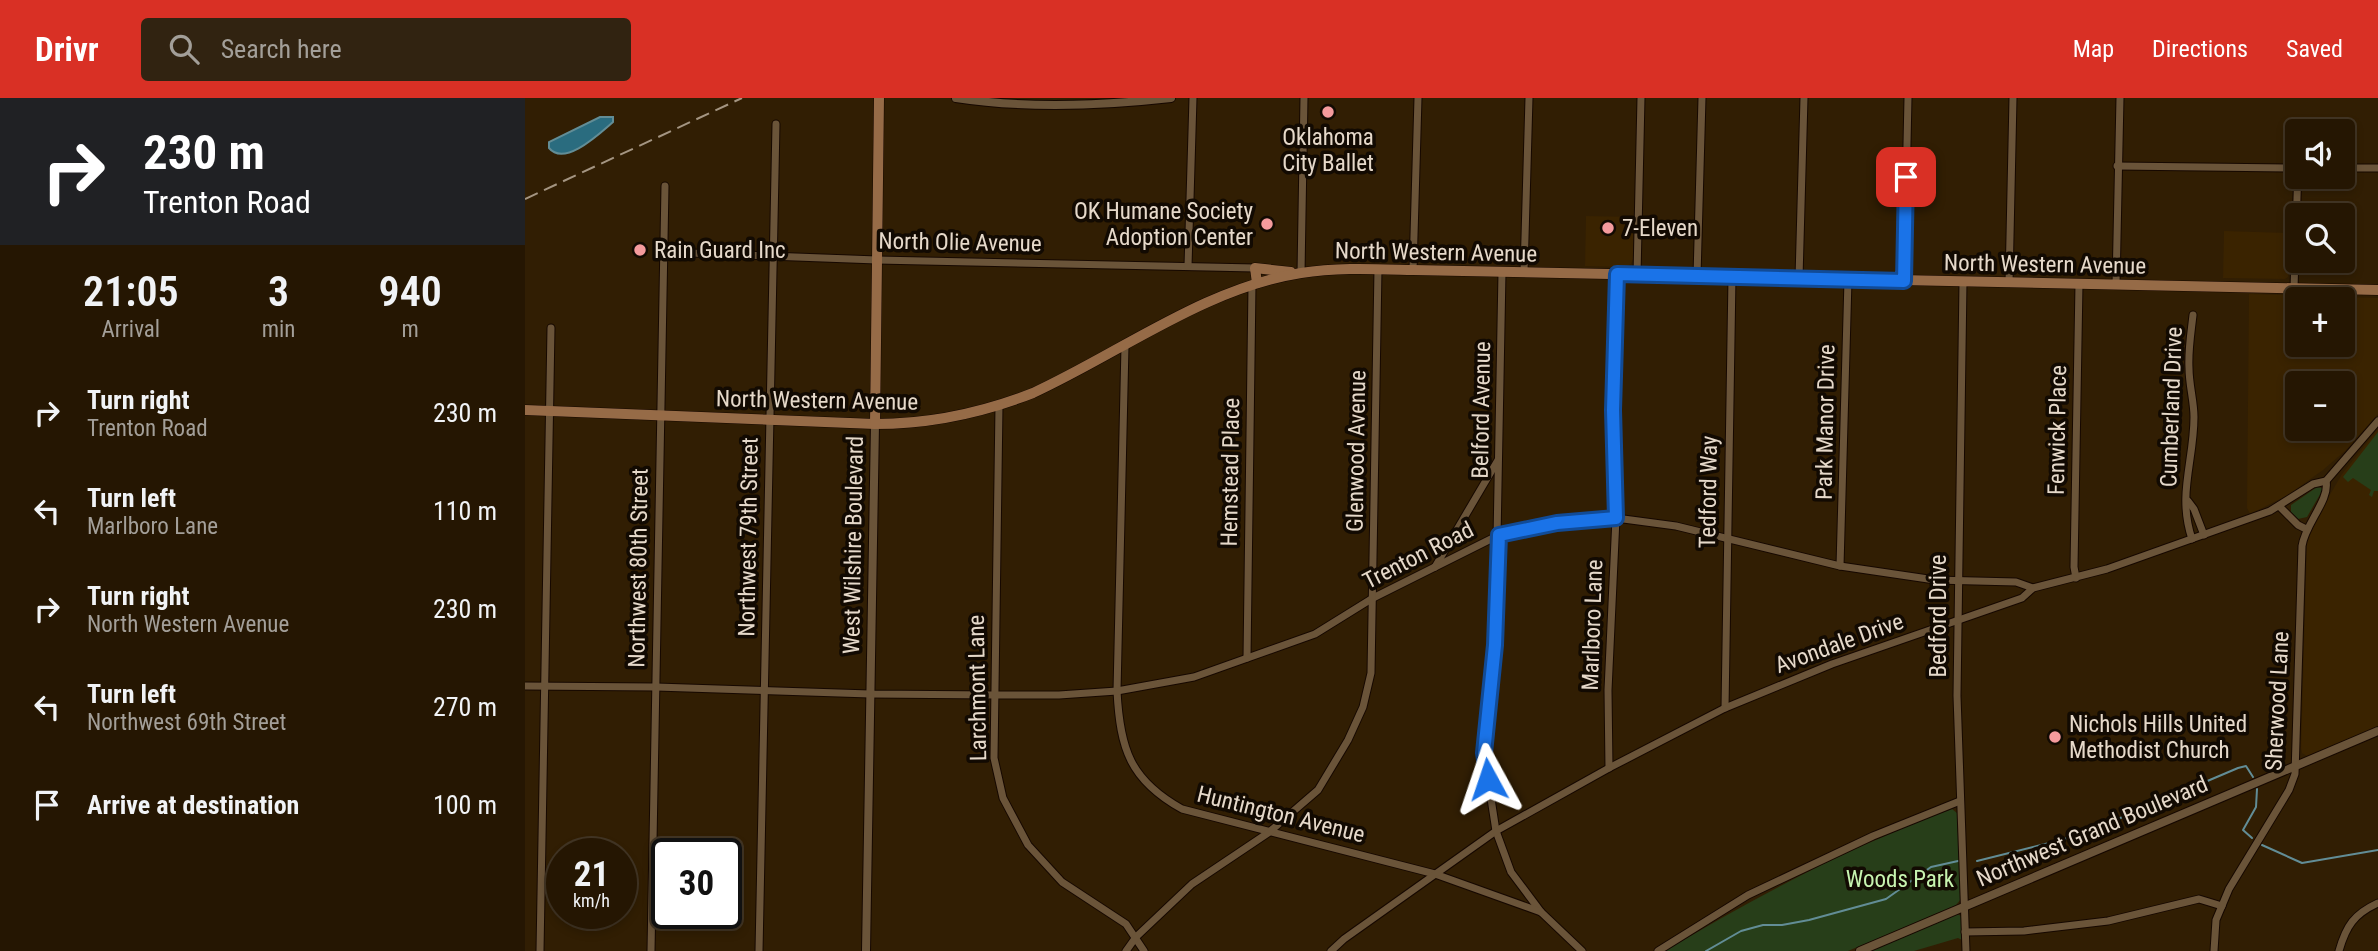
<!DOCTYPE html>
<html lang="en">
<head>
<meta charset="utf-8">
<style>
	:root { --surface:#251602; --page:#312311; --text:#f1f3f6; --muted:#a39f99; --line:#423524; --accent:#d93025 }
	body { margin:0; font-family:"Roboto Condensed",sans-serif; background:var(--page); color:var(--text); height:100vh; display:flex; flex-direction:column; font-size:26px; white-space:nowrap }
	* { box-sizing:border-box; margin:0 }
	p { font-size:23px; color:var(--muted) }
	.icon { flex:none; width:38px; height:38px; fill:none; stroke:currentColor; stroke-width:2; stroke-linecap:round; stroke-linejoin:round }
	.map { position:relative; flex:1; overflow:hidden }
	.sheet { display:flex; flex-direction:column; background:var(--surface); width:525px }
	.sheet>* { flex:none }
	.top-card { background:#202124; color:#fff; overflow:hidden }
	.tools { position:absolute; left:1760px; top:21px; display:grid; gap:14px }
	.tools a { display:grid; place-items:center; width:70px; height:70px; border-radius:7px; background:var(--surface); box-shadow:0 4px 10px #0003,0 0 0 2px var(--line); font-size:35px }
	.speed { position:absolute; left:21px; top:740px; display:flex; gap:14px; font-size:35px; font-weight:700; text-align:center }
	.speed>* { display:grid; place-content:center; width:91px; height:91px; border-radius:50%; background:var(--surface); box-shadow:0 4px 10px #0003,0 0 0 2px var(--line); line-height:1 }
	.speed small { font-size:18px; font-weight:400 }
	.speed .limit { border:4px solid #111; border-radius:10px; background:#fff; color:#111 }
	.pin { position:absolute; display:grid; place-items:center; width:60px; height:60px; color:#fff; margin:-30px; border-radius:14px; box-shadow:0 4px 10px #0006 }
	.me { position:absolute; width:77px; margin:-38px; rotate:355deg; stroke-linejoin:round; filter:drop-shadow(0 0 5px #0008) }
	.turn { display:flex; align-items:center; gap:24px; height:147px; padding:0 28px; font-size:32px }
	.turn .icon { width:91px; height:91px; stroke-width:2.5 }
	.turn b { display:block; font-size:49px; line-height:60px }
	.eta { display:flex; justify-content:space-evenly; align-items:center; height:119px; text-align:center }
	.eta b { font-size:42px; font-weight:600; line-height:49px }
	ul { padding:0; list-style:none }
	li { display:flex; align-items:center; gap:21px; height:98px; padding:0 28px }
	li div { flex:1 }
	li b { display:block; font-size:26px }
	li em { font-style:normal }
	header { display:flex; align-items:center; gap:42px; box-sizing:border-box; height:98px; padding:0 35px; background:var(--accent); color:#fff }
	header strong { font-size:33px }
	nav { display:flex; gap:38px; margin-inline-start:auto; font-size:24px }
	.search { width:490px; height:63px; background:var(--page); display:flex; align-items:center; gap:18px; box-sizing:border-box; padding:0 24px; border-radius:7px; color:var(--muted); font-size:26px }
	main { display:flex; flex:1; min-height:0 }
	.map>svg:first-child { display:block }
	.built { fill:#3a2300; fill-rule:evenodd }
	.green { fill:#273e19 }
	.water { fill:#2a6c7f; stroke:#628d96; stroke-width:2 }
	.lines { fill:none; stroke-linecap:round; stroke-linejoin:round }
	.stream { stroke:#628d96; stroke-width:2 }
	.minor-casing { stroke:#160800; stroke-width:9 }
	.tertiary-casing { stroke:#160800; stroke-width:10 }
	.secondary-casing { stroke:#160800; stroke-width:11 }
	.minor { stroke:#6a5439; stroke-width:7 }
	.tertiary { stroke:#6a5439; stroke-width:8 }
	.secondary { stroke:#966b47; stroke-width:10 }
	.rail { stroke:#a49582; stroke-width:2; stroke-dasharray:14 7; stroke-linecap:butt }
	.route-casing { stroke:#114b97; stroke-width:18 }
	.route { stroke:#1a73e8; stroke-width:12 }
	.poi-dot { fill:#f59b9d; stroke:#120a02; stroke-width:2.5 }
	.labels { text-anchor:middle; stroke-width:7; stroke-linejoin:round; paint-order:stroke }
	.poi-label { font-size:23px; fill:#e6d9ca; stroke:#120a02; text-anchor:start }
	.street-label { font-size:23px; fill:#e6d9ca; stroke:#120a02 }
	.park-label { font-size:23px; fill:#c7f4b0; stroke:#120a02 }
</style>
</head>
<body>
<header>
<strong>Drivr</strong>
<div class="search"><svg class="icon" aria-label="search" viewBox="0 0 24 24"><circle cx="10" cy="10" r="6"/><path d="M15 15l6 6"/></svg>Search here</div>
<nav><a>Map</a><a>Directions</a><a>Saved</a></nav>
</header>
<main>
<section class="sheet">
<div class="top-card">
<div class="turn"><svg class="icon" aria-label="right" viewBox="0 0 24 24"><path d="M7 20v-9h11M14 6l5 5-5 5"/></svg><div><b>230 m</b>Trenton Road</div></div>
</div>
<div class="eta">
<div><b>21:05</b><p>Arrival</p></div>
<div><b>3</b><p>min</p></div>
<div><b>940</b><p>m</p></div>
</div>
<ul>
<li><svg class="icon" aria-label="right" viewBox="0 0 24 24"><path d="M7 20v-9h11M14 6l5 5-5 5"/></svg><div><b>Turn right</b><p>Trenton Road</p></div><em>230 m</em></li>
<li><svg class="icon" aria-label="left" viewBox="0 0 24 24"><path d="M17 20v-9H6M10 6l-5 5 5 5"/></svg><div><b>Turn left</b><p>Marlboro Lane</p></div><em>110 m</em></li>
<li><svg class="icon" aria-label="right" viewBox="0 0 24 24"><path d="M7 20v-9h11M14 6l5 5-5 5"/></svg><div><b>Turn right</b><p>North Western Avenue</p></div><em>230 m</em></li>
<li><svg class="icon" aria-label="left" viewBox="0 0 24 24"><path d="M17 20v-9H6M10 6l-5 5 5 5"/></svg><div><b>Turn left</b><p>Northwest 69th Street</p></div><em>270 m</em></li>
<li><svg class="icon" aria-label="arrive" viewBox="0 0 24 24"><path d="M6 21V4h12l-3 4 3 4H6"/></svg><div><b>Arrive at destination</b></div><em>100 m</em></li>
</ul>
</section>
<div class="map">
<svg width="1853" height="853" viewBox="0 0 1853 853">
	<rect width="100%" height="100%" fill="#311e03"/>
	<g class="built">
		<path d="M1061 118 1109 119 1108 161 1106 166 1100 169 1060 168Z"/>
		<path d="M1699 133 1764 135 1763 179 1760 181 1698 180Z"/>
		<path d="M1724 196 1853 200V316L1820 353 1798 372 1763 397 1725 416 1722 410ZM1773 201H1818V247H1773ZM1773 285H1818V331H1773Z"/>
		<path d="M1853 331V629L1782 658 1777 655 1776 650 1782 444 1791 421 1817 376Z"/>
	</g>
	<g class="green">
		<path d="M1853 334V393H1849L1847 399 1844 397 1846 392 1828 380 1823 384 1818 379Z"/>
		<path d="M1792 389 1797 390V393L1782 419 1773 421 1766 414V407Z"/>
		<path d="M1427 711 1432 715 1436 801 1431 807 1323 853H1140C1232 798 1326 748 1427 711Z"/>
		<path d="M1432 816 1436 818 1437 842 1433 840 1389 853H1346Z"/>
	</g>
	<path class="water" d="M75 19H88V24C75 35 40 69 24 50V44Z"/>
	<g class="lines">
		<g class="stream">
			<path d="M1727 740 1718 732 1731 709 1732 691"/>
			<path d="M1737 747 1777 765 1853 752"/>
			<path d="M1452 763 1536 742 1567 732 1713 670 1721 668 1728 679"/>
			<path d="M1181 853 1216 833 1238 827H1257L1284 822 1361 801 1406 769 1433 763"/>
		</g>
		<defs>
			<g id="minor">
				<path d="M1592 68 1773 70"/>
				<path d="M1818 70H1853"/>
				<path d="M139 154 352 162 730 170"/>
				<path d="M663 168 668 0"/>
				<path d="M888 172 893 0"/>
				<path d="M977 174 970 547 959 655 971 733 986 774 1016 814"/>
				<path d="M999 174 1004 0"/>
				<path d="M776 175 779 0"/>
				<path d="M1112 177 1116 0"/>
				<path d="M1172 178 1177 0"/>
				<path d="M1274 180 1279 0"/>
				<path d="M1379 183 1383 0"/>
				<path d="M1438 184 1432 598 1441 853"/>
				<path d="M1484 185 1488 0"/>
				<path d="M1591 187 1595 0"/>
				<path d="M1769 190 1773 70"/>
				<path d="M600 248 592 593C595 651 605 682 657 711L910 776 1016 814 1057 853"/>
				<path d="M474 308 469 660 478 700 503 747 537 784 601 826 619 853"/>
				<path d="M1663 403 1669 411 1679 437"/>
				<path d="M1754 408 1773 427 1781 431"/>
				<path d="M1667 441C1652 397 1669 363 1669 319 1669 303 1664 287 1664 270 1663 252 1666 235 1668 217"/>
				<path d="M1315 468 1323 182"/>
				<path d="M910 469 973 362"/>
				<path d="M1551 480 1549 469 1554 186"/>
				<path d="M722 560 727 187"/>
				<path d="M0 588 131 589 345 596 469 597H534L592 593 669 579 790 536 848 500 974 437 1032 425 1091 420 1151 428 1315 468 1410 482 1491 484 1508 490"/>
				<path d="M1200 610 1207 179"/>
				<path d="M1084 670 1083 592 1091 420 1088 311 1092 176"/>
				<path d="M1440 834 1499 833 1583 823 1674 801 1697 808"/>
				<path d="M15 853 26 230"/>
				<path d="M126 853 140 88"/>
				<path d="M234 853C242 577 244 301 251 26"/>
				<path d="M601 853 611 839 667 786 743 735 793 692 823 642 838 609 846 575 853 171"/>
				<path d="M806 853 819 841 971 733 1084 670 1200 610 1307 566 1497 500 1508 490 1582 471 1745 413 1788 386 1801 383 1853 323"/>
				<path d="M1133 853 1223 797 1348 738 1435 703"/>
				<path d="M1689 853 1691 822 1704 791 1764 692 1770 676 1777 448C1780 426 1805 402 1801 383"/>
				<path d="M1814 853C1821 828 1829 816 1853 805"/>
			</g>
			<g id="tertiary">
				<path d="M431 0C503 11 575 8 646 0"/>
				<path d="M341 853 350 326"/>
				<path d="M1335 853 1853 633"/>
			</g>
			<g id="secondary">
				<path d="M732 185 730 170 766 174"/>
				<path d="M0 312 350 326C405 326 457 315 508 295 595 255 680 190 776 175 813 169 850 171 888 172L1853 192"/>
				<path d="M350 326 354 0"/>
			</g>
		</defs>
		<use href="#minor" class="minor-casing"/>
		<use href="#tertiary" class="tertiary-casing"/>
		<use href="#secondary" class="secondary-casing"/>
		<use href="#minor" class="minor"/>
		<use href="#tertiary" class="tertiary"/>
		<use href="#secondary" class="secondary"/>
		<path class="rail" d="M0 101 217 0"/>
	</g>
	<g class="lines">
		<defs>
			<path id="route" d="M963 681 959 655 970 547 974 437 1032 425 1091 420 1088 312 1092 176 1379 183 1381 79"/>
		</defs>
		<use href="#route" class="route-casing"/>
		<use href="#route" class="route"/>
	</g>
	<g class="poi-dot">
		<circle cx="803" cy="14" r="7"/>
		<circle cx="742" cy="126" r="7"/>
		<circle cx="1083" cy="130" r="7"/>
		<circle cx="115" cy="152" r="7"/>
		<circle cx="1530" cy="639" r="7"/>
	</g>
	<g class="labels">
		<g class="poi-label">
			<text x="803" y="47" text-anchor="middle">Oklahoma<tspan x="803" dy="26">City Ballet</tspan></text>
			<text x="728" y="121" text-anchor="end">OK Humane Society<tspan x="728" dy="26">Adoption Center</tspan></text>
			<text x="1097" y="138">7-Eleven</text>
			<text x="129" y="160">Rain Guard Inc</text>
			<text x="1544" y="634">Nichols Hills United<tspan x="1544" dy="26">Methodist Church</tspan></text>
		</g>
		<g class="street-label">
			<text transform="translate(435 144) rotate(1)" y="8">North Olie Avenue</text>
			<text transform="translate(911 154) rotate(1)" y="8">North Western Avenue</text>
			<text transform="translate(1520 166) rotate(1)" y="8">North Western Avenue</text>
			<text transform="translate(292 302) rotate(1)" y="8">North Western Avenue</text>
			<text transform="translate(1646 309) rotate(-88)" y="8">Cumberland Drive</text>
			<text transform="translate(956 312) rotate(-89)" y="8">Belford Avenue</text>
			<text transform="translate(1300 324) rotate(-89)" y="8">Park Manor Drive</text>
			<text transform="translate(1532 332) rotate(-89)" y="8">Fenwick Place</text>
			<text transform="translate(831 353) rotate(-89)" y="8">Glenwood Avenue</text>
			<text transform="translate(705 374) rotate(-89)" y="8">Hemstead Place</text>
			<text transform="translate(1183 394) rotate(-89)" y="8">Tedford Way</text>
			<text transform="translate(223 439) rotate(-89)" y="8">Northwest 79th Street</text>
			<text transform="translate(328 447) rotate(-89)" y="8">West Wilshire Boulevard</text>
			<text transform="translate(893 457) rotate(-27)" y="8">Trenton Road</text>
			<text transform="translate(113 470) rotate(-89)" y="8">Northwest 80th Street</text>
			<text transform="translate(1413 518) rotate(-90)" y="8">Bedford Drive</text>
			<text transform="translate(1067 527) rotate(-88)" y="8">Marlboro Lane</text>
			<text transform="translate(1314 545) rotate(-20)" y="8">Avondale Drive</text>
			<text transform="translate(452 590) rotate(-91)" y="8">Larchmont Lane</text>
			<text transform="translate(1752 603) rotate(-87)" y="8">Sherwood Lane</text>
			<text transform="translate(756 716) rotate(14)" y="8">Huntington Avenue</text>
			<text transform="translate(1567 733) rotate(-23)" y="8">Northwest Grand Boulevard</text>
		</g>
		<g class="park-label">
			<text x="1375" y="789">Woods Park</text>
		</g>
	</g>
</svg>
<div class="tools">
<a><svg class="icon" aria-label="sound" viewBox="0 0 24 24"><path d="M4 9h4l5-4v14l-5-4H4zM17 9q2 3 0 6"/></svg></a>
<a><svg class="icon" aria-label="search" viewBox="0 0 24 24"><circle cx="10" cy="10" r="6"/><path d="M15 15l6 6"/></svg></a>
<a>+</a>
<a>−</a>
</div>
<div class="speed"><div>21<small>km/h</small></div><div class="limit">30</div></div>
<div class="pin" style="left:1381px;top:79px;background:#d93025"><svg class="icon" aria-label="arrive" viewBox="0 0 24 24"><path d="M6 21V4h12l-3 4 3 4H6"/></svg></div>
<svg class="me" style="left:963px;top:681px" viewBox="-20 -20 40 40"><path d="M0-17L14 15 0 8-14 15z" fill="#1a73e8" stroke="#fff" stroke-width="4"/></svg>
</div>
</main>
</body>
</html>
